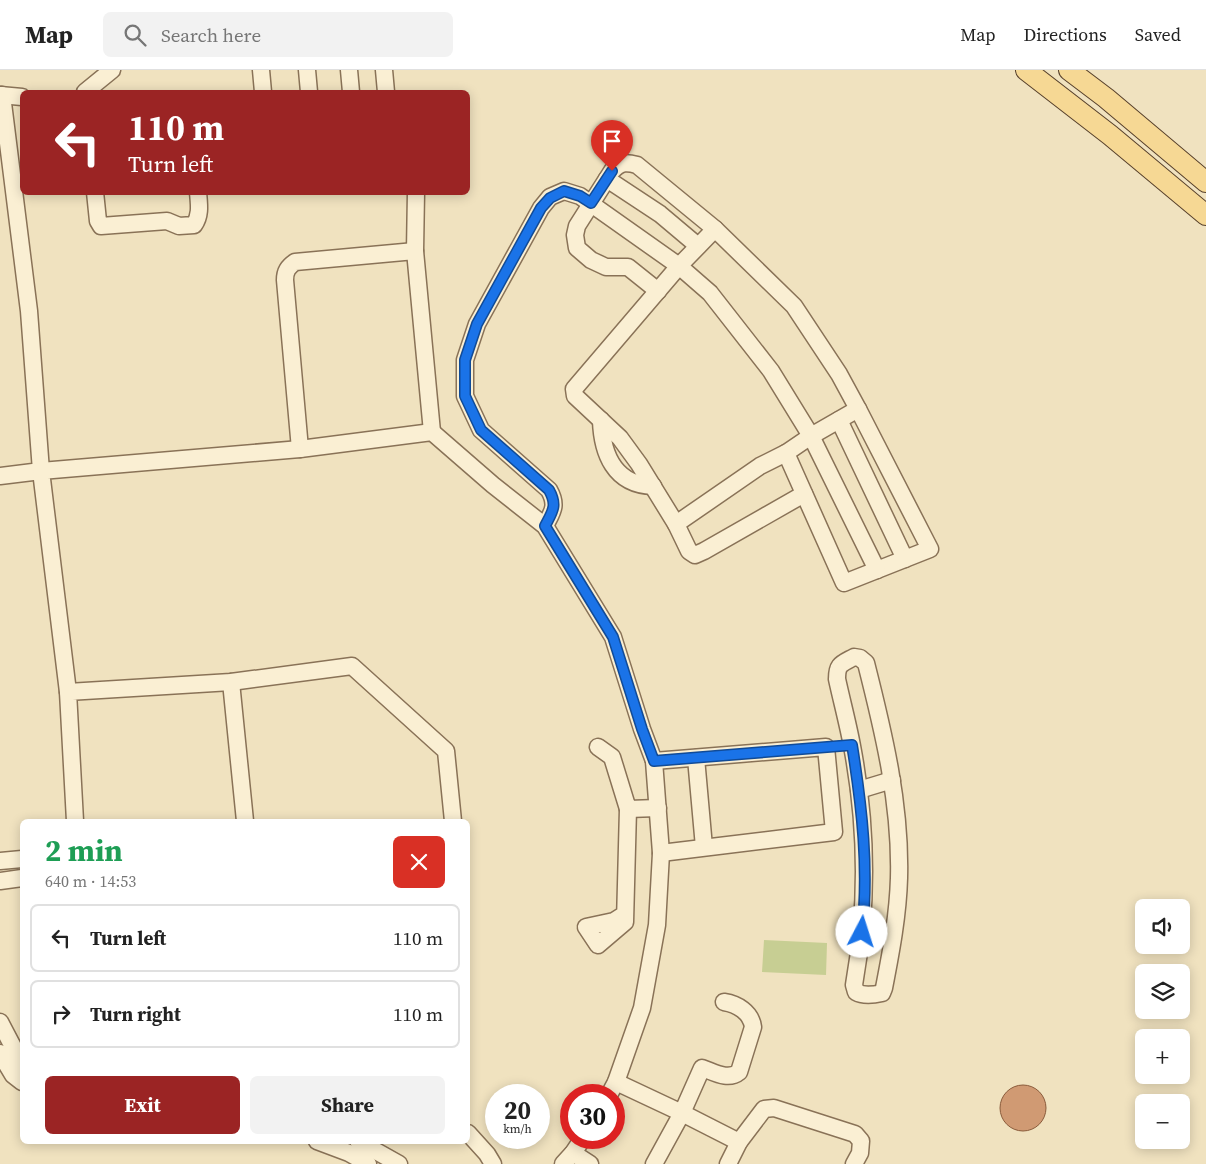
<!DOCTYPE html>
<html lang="en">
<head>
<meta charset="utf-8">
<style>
	:root { --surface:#fff; --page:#f2f2f2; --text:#222; --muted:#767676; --line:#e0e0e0; --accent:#9b2424 }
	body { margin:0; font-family:"Source Serif 4",serif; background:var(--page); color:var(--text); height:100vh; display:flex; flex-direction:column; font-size:19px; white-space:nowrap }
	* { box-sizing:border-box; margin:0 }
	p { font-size:16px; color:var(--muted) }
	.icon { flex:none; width:28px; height:28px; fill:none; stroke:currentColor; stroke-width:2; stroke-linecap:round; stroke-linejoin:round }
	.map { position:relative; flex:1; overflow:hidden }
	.details { position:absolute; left:20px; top:749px; width:450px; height:325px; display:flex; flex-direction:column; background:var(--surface); border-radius:8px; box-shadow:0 2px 12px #0003 }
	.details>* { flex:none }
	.banner { position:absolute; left:20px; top:20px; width:450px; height:105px; border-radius:8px; box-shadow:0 2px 12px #0003; background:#9b2424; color:#fff; overflow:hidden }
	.controls { position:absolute; left:1135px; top:829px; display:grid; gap:10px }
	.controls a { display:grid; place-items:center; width:55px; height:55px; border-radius:8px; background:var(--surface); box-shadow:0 2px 12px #0003; font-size:25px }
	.speed { position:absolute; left:485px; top:1014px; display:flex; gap:10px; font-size:25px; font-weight:700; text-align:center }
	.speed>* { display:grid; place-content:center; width:65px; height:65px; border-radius:50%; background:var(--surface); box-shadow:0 2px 12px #0003; line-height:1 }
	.speed small { font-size:12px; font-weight:400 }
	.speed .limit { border:8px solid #d22; background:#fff; color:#111 }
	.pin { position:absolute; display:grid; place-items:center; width:42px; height:42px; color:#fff; margin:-51px -21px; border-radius:50% 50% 50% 0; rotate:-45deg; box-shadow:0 0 5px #0007 }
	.pin .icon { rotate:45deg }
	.me { position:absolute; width:55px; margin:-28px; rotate:5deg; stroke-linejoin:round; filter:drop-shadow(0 0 4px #0008) }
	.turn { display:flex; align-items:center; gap:18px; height:105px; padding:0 25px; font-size:22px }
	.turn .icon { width:65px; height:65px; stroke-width:2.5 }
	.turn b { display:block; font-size:35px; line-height:42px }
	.round { display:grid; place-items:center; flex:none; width:52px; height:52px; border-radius:8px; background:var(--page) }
	.head { display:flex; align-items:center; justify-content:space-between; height:85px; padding:0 25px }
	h1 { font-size:30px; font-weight:700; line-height:38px; color:#1e9e55 }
	.cta { display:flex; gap:10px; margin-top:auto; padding:10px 25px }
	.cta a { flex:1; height:58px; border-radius:8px; background:var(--accent); color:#fff; font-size:20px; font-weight:700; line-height:58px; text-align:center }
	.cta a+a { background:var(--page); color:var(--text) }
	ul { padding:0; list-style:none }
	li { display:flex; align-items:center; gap:15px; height:68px; margin:0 10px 8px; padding:0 15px; border:2px solid var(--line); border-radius:8px }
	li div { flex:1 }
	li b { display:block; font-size:19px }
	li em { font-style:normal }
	header { display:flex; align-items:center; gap:30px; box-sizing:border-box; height:70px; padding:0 25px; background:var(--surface); border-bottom:1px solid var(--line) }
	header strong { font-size:24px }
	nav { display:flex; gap:28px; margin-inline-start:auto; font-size:18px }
	.search { width:350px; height:45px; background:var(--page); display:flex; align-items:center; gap:12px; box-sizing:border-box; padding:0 18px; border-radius:8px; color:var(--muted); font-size:19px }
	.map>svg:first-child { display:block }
	.green { fill:#c7ce93 }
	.building { fill:#d09a73; stroke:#8a5b3b }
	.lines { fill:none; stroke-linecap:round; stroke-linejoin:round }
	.minor-casing { stroke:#897257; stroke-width:19 }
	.major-casing { stroke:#57402b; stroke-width:22 }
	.minor { stroke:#faefd3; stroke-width:16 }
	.major { stroke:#f6d894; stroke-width:20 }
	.route-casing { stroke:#114b97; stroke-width:12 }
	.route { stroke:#1a73e8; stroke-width:9 }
</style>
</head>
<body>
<header>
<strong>Map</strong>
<div class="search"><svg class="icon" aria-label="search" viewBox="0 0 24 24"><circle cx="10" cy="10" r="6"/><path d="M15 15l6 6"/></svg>Search here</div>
<nav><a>Map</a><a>Directions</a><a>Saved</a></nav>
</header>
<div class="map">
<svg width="1206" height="1094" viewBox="0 0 1206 1094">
	<rect width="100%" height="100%" fill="#f0e2bf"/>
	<path class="green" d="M764 870 827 873 826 905 762 902Z"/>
	<circle class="building" cx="1023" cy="1038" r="23"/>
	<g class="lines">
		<defs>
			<g id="minor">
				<path d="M261 0 263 22"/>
				<path d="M307 0 309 22"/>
				<path d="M349 0 351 22"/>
				<path d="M384 0 386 22"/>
				<path d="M85 22 112 0"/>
				<path d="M0 25 22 27"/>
				<path d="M607 109 660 144 698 176"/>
				<path d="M95 122 98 151 101 156 167 151 179 156 194 155C201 145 199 134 198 122"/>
				<path d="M416 122 415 181 432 362"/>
				<path d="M715 159 679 196 574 319 575 326 620 368 639 394 676 454 689 481 695 485 704 481 804 424"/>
				<path d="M658 221 628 197H606L591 190 577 178 575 165 577 156 612 101C621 92 626 92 637 95L715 159 794 236 839 304 858 339 811 366 786 383 760 396 676 454"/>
				<path d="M601 350C602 383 614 415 653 416"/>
				<path d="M839 350 905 489"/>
				<path d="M300 379 285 210C285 201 288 197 295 192L415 181"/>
				<path d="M786 383 844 513 930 479 858 339"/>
				<path d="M0 406 41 401 29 241 2 25"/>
				<path d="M545 456C552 442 558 436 549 420L481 360 465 326V290L477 254 541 138 550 127 564 121 580 126 679 196 710 223 771 301 811 366 877 500"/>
				<path d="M854 587 860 588 866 593C884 664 901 735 899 808 898 845 891 882 884 918L882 923C873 925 863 926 856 922L854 915C868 836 867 755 852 676 848 654 842 632 837 609 837 594 841 594 854 587Z"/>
				<path d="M231 612 245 751"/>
				<path d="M68 622 41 401 300 379 432 362 493 415 545 456 613 567 642 659 654 691 661 783 657 855 642 938 616 1012 609 1025"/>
				<path d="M598 677 612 687 628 739 658 738"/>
				<path d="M696 688 704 777"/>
				<path d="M654 691 826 677 834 762 661 783"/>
				<path d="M859 720 892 710"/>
				<path d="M75 751 68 622 231 612 352 596 446 681 453 751"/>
				<path d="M0 791 22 789"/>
				<path d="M0 811 22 808"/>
				<path d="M625 844 614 851 586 857 598 875 625 852 628 739"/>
				<path d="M0 952 22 994"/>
				<path d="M0 983 13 1005 22 1012"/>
				<path d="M616 1012 682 1043 739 1072"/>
				<path d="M468 1063 487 1084 493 1094"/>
				<path d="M317 1071 349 1083 368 1094"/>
				<path d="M358 1071 399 1094"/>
				<path d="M573 1083 590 1094"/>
				<path d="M563 1094 573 1083 583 1068"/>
				<path d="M654 1094 682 1043 702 998C714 1002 728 1011 739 1002L753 957C751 942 737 934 724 932"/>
				<path d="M728 1094 739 1072 764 1039 774 1038 855 1064 861 1071 860 1083 854 1094"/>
			</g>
			<g id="major">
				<path d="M1026 0 1110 65 1206 145"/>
				<path d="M1069 0 1106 28 1206 112"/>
			</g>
		</defs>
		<use href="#minor" class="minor-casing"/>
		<use href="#major" class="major-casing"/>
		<use href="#minor" class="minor"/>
		<use href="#major" class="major"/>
	</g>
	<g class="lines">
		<defs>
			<path id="route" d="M612 101 591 133 580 126 564 121 550 128 541 138 477 254 465 290V326L481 360 549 420C558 436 552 442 545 456L613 567 642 659 654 691 852 675C862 737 869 799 862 862"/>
		</defs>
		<use href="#route" class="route-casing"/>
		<use href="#route" class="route"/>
	</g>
</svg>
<div class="controls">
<a><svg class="icon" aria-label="sound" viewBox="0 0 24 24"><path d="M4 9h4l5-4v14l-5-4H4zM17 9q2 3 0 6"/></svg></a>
<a><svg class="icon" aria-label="layers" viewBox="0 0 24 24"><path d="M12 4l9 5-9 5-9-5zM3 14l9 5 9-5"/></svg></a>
<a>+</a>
<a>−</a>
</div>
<div class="speed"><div>20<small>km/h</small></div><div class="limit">30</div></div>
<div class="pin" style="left:612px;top:101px;background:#d93025"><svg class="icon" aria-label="arrive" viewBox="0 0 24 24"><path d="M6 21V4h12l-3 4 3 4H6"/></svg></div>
<svg class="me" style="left:862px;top:862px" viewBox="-20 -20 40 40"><circle r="19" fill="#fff"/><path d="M0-13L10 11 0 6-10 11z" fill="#1a73e8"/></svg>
<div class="banner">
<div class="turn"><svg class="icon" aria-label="left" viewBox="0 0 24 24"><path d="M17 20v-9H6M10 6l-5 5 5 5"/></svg><div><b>110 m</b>Turn left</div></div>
</div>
<section class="details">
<div class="head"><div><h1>2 min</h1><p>640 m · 14:53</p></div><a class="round" style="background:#d93025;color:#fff"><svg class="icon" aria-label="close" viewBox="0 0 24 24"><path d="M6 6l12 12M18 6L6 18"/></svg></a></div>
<ul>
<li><svg class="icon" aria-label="left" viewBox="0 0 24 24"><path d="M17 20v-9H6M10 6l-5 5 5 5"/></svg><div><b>Turn left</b></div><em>110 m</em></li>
<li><svg class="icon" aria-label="right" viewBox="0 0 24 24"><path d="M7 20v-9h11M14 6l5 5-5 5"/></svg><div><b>Turn right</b></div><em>110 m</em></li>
</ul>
<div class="cta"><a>Exit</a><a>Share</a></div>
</section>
</div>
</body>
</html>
